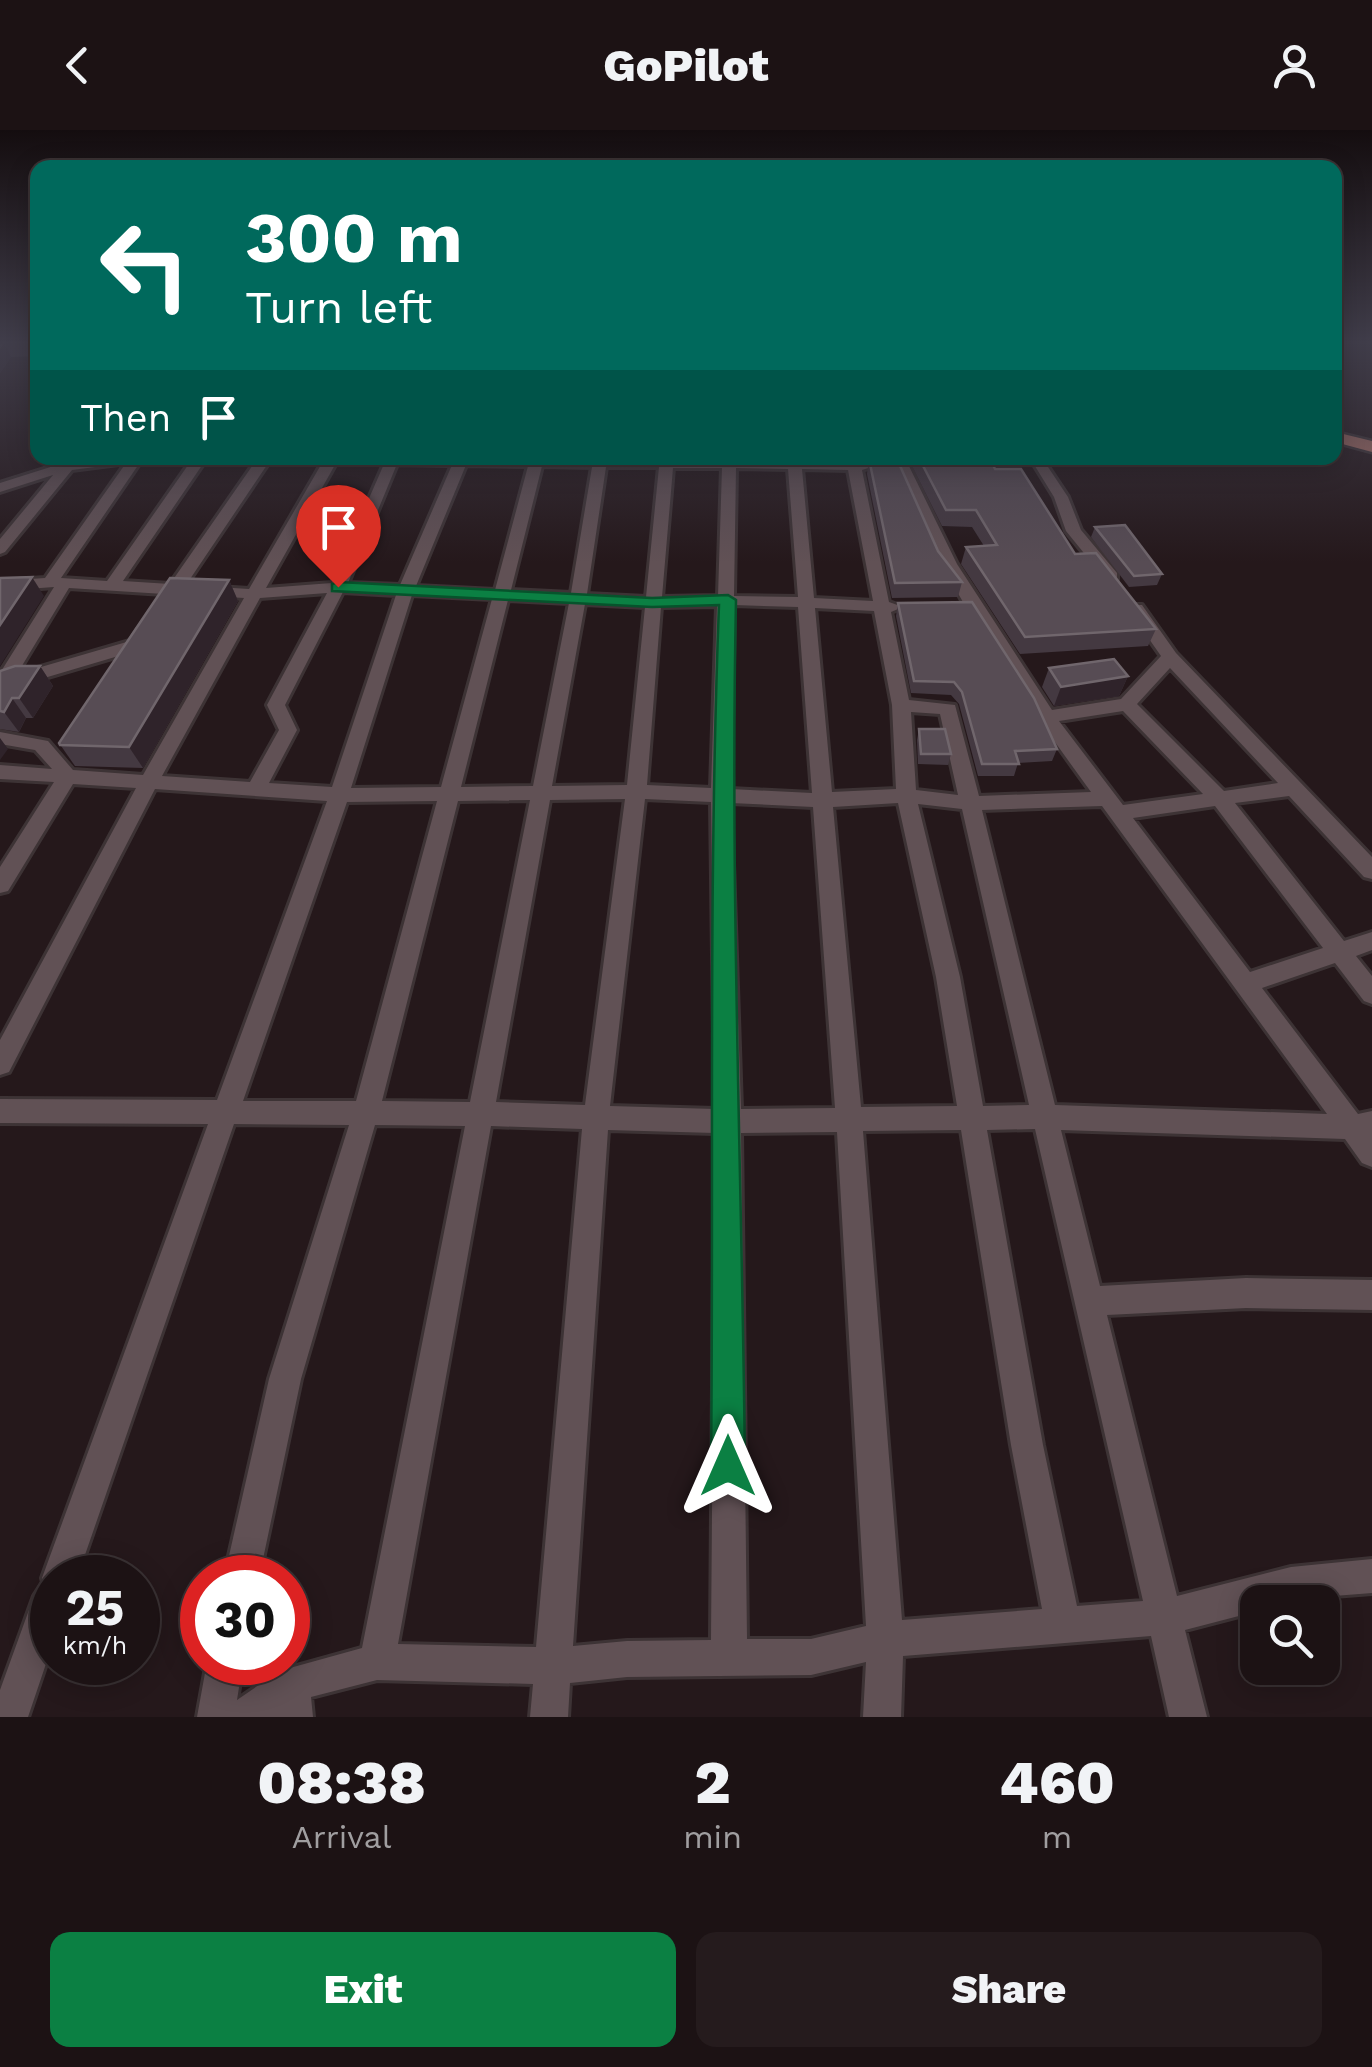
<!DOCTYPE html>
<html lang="en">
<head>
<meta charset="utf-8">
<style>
	:root { --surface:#1c1214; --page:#251b1d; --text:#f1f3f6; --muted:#a09ea0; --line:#3a3234; --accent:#0b8043 }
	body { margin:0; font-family:"Work Sans",sans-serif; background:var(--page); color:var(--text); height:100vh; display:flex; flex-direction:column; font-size:38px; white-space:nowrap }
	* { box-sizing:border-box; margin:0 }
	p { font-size:32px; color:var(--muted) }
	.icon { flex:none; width:55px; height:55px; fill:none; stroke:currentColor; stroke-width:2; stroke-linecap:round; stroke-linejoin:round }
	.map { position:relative; height:1587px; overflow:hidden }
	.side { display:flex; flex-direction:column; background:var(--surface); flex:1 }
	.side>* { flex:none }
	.guide { position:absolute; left:30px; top:30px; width:1312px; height:305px; border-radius:20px; box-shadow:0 5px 25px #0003,0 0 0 2px var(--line); background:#00695c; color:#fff; overflow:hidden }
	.buttons { position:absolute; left:1240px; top:1455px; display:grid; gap:20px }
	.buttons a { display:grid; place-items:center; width:100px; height:100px; border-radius:20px; background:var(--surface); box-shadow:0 5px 25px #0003,0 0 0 2px var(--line); font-size:50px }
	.speed { position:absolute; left:30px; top:1425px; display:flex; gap:20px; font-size:50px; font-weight:700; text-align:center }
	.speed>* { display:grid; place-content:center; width:130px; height:130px; border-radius:50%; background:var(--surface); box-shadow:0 5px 25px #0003,0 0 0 2px var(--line); line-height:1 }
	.speed small { font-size:25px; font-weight:400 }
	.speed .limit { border:15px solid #d22; background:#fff; color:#111 }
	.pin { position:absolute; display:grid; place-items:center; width:85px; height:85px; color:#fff; margin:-102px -42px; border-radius:50% 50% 50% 0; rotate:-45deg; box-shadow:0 0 10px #0007 }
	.pin .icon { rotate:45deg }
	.me { position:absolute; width:110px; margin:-55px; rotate:0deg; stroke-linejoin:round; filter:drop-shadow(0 0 8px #0008) }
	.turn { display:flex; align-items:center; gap:35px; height:210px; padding:0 50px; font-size:45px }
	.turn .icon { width:130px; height:130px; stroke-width:2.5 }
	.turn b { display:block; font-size:70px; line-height:85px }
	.then { display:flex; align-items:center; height:95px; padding:0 50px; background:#0003; gap:20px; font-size:38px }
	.eta { display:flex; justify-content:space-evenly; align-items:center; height:170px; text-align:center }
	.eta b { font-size:60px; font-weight:800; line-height:70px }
	.cta { display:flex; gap:20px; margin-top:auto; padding:20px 50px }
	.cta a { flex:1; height:115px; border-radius:20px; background:var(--accent); color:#fff; font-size:40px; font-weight:800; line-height:115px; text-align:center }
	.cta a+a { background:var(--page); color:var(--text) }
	header { display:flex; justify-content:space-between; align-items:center; height:130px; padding:0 50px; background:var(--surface); font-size:45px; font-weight:800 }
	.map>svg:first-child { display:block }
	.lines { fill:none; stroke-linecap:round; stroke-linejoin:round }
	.minor-casing { stroke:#3d3335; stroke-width:6 }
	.primary-casing { stroke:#3d3335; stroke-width:5 }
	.minor { fill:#615155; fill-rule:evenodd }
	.primary { fill:#ad7368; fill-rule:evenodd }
	.wall { fill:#443941 }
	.shaded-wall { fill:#2f232a }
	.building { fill:#574c54; stroke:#70666c; stroke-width:2.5 }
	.route { fill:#0b8043; stroke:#07532c; stroke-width:2.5 }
</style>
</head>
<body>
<header><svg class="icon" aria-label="back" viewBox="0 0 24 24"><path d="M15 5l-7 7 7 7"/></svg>GoPilot<svg class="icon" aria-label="person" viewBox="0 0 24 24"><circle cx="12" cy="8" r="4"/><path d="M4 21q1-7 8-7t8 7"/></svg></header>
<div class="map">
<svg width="1372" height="1587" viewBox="0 0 1372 1587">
	<rect width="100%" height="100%" fill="#25181b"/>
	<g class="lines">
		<defs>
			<g id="minor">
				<path d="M104 328H143L61 448 107 451 193 328H207L123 451 170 454 255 332 241 328H673L847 332V328H859L861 332 875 336 862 340 889 472 903 477 891 482 909 570 955 575 979 666 1091 662C1016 559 938 447 892 328H905L957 434 1052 580 1121 569 1161 526 1128 479 1130 475H1142L1176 523 1372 727V749L1364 747 1289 666 1235 673 1344 811 1372 802V820L1356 826 1372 846V874L1364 871 1335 833 1262 858 1358 984 1372 981V1037L1362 1033 1345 1009 1061 1000 1100 1156 1246 1148 1372 1150V1180L1246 1178 1107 1185 1177 1466 1291 1437 1372 1429V1463L1258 1472V1481L1185 1500 1207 1587H1169L1151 1506 903 1526 901 1587H863L866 1532 811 1545 627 1547 570 1553 568 1587H530L533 1554 377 1550 311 1567 313 1587H197L207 1532H243L237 1570 279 1541 362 1518 465 996 375 995 301 1249 259 1448H224L269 1249 349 995 234 994 77 1448H52V1516L28 1587H0V1560L34 1466 43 1452 42 1448 208 994 0 993V969L217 970 327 671 155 659 9 942 0 945V910L136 658 73 654 8 761 0 763V737L54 652 0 649V635L52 639 35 620 0 614V602L48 611 73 640 143 645 244 468 179 464 168 474 160 469 164 464 69 458 17 544 130 511 138 499 144 498 152 503 142 519 24 554H12L6 562 0 564V543L54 457 0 461V451L45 448 126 333 72 340 5 422 0 424V409L53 345 0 362V353L63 333ZM269 332 322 333 249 459 186 455ZM336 333 384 334 332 453 266 458ZM397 334 452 335 400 455 348 453ZM466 335 528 336 495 460 416 456ZM542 336 592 337 571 463 511 460ZM606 337H659L646 467 587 464ZM673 338H722L718 466 662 467ZM736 338 788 339 798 467 734 466ZM802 339 848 340 873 471 814 468ZM343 462 396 465 332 657 269 653 297 600 285 575ZM327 463 267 575 279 600 250 652 162 646 260 468ZM412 465 492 469 441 657 351 658ZM508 470 569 473 533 656 461 657ZM585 474 645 477 627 655 552 656ZM734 475 798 477 812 663 731 659ZM717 476 711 658 647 655 661 477ZM815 478 874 481 892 575 896 659 832 662ZM1170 538 1278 653 1224 661 1137 574ZM1123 581 1203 664 1123 675 1059 591ZM911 582 940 584 958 665 916 660ZM625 669 585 975 496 972 550 670ZM645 669 711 672 715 979 610 976ZM530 670 470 972 382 971 458 671ZM437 671 356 971H243L347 672ZM731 673 813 677 835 978 741 979ZM898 673 936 847 957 976 861 977 833 677ZM918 674 962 679 1029 975 983 976 960 847ZM1102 676 1327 984 1055 975 982 680ZM1215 676 1323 818 1250 842 1133 688ZM491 996 582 999 536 1517 398 1514ZM1035 999 1143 1471 1077 1476 1043 1315 987 1000ZM608 1000 715 1003 711 1510 627 1511 573 1516ZM961 1000 1011 1315 1042 1479 902 1490 863 1001ZM837 1002 866 1496 811 1509H747L741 1003Z"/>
				<path d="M1030 328H1042L1068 367 1081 400 1117 443V449H1105L1066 401 1054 367Z"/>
			</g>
			<path id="primary" d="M1335 302 1372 311V322L1335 312Z"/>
		</defs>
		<use href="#minor" class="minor-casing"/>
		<use href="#primary" class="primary-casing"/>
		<use href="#minor" class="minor"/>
		<use href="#primary" class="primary"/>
	</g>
	<g class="wall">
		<path d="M0 211H38V226L11 227 0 243Z"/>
		<path d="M908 328H990L995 339 1075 424 1156 499 1148 516 1020 524 961 434 966 417 984 416 972 397 942 396Z"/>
		<path d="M869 329 962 452 958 467 892 468 867 344Z"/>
		<path d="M1095 397 1162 444 1157 455 1129 457 1091 407Z"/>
		<path d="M229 450 238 471 143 638 75 636 59 613Z"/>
		<path d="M898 473 1057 619 1052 631 1018 633 1014 646H978L959 574 951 565 911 563 896 486Z"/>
		<path d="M40 536 53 556 33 588H26L19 602 0 599V541Z"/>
		<path d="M1049 538 1128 546 1119 566 1054 576 1042 557Z"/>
		<path d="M919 599 951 624 948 635 918 634 917 610Z"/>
	</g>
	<g class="shaded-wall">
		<path d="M4 212 11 227 0 243V217Z"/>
		<path d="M32 447 44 466 0 536V495Z"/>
		<path d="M229 450 238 471 143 638 129 617Z"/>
		<path d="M40 536 53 556 33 588 19 568Z"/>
		<path d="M1128 546 1119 566 1054 576 1061 557Z"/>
		<path d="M12 568 26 588 19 602 4 582Z"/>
		<path d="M0 608 8 619 0 630Z"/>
	</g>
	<g class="building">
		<path d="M0 211H38V212H4L0 217Z"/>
		<path d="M919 328H990L995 339H1021L1075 424 1096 423 1156 499 1025 507 966 417 997 415 976 380H946Z"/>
		<path d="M869 329H897L938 421 962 452 895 453Z"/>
		<path d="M1125 395 1162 444 1134 446 1095 397Z"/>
		<path d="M32 447 0 495V448Z"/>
		<path d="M170 448 229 450 129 617 60 615 59 613Z"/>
		<path d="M972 472 1034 568 1057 619 1015 621 1019 634H982L962 562 954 552 914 551 898 473Z"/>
		<path d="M1114 529 1128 546 1061 557 1049 538Z"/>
		<path d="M15 536H40L19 568H12L4 582 0 581V541Z"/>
		<path d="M919 599H945L951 624H921Z"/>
	</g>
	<linearGradient id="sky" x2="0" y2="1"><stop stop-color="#140d0f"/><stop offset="0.49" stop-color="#403d4a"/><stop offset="1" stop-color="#403d4a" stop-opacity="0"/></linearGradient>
	<rect width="1372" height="433" fill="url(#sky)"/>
	<path class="route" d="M338 452 652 468 728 465 736 470C730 758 742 1047 745 1336L740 1348 728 1353 716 1348 711 1336C714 1049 708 762 719 475L652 477 332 461V454Z"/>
</svg>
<div class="buttons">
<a><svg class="icon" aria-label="search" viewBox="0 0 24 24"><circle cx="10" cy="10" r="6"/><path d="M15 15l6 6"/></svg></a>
</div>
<div class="speed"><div>25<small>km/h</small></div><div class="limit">30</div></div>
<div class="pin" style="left:338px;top:457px;background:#d93025"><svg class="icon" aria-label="arrive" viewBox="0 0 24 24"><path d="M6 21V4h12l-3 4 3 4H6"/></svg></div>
<svg class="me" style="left:728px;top:1336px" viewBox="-20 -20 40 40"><path d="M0-17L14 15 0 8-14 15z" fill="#0b8043" stroke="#fff" stroke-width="4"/></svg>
<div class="guide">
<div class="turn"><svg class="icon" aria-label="left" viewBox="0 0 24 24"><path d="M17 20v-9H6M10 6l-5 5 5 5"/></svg><div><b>300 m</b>Turn left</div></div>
<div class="then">Then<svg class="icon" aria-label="arrive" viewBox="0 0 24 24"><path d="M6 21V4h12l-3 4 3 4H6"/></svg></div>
</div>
</div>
<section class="side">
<div class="eta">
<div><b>08:38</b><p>Arrival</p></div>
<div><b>2</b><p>min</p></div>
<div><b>460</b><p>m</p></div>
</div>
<div class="cta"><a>Exit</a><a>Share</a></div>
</section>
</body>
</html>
